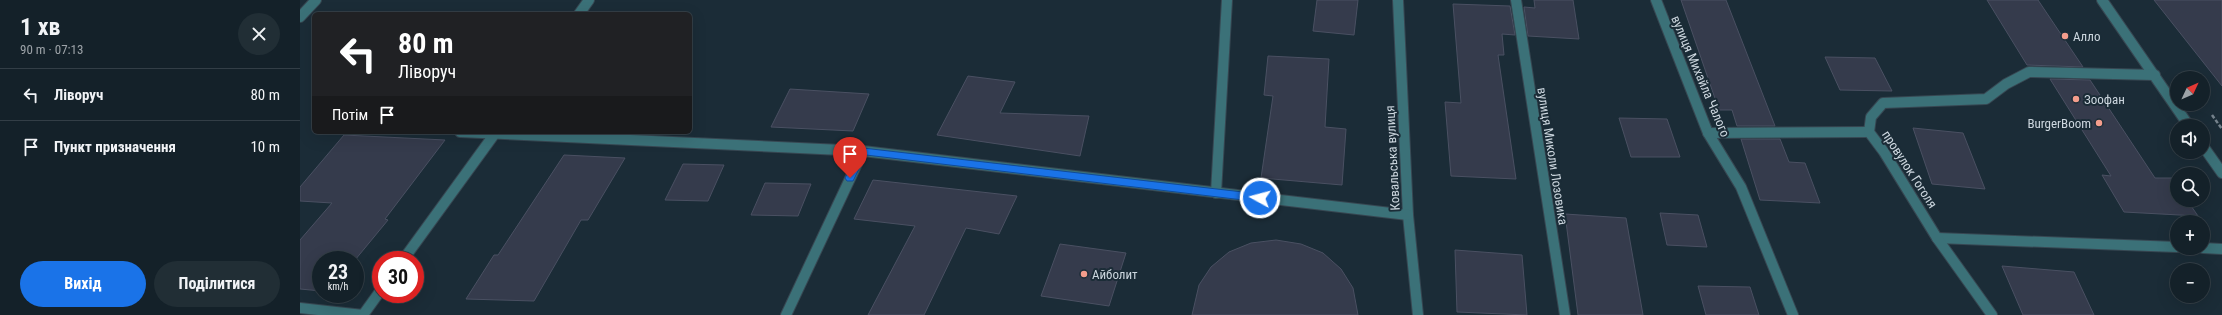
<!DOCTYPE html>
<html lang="uk">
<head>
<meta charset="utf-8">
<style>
	:root { --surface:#142129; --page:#212e35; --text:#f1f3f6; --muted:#9da3a8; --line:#333e46; --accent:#1a73e8 }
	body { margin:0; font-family:"Roboto Condensed",sans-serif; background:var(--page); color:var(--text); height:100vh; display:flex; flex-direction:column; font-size:15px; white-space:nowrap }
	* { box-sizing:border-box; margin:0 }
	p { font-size:13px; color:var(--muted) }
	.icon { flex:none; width:22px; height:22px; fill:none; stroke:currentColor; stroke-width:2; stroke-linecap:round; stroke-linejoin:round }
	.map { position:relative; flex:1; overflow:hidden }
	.drawer { display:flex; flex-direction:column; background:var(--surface); width:300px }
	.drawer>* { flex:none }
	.guide { position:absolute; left:12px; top:12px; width:380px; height:122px; border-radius:6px; box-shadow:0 4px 16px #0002,0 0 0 1px var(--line); background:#202124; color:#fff; overflow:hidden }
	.needle { width:26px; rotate:46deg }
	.controls { position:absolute; left:1870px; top:71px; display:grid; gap:8px }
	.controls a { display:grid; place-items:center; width:40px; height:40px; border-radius:50%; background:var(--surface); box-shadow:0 4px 16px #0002,0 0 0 1px var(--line); font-size:20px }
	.speed { position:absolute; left:12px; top:251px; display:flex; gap:8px; font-size:20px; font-weight:700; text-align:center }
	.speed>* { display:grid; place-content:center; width:52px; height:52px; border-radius:50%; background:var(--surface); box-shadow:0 4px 16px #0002,0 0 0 1px var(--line); line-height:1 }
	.speed small { font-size:10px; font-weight:400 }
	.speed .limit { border:6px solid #d22; background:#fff; color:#111 }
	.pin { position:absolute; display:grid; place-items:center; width:34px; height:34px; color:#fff; margin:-41px -17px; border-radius:50% 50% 50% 0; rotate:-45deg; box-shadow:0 0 4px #0007 }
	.pin .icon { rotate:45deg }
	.me { position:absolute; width:44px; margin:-22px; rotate:277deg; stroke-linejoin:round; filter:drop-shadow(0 0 3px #0008) }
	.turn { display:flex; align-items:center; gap:14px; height:84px; padding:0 20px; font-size:18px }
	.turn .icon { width:52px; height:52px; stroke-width:2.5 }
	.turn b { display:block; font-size:28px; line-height:34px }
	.then { display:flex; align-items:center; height:38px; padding:0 20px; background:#0003; gap:8px; font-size:15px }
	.round { display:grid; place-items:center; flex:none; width:42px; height:42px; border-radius:21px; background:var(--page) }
	.summary { display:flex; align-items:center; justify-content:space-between; height:68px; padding:0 20px }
	h1 { font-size:24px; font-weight:700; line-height:30px }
	.primary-button { display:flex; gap:8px; margin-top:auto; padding:8px 20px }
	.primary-button a { flex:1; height:46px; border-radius:24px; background:var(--accent); color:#fff; font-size:16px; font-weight:700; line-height:46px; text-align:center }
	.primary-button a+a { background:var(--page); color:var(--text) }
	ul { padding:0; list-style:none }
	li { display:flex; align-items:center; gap:12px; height:52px; padding:0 20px; border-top:1px solid var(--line) }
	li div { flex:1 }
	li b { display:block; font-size:15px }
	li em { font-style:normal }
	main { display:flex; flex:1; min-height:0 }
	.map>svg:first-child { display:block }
	.building { fill:#353b4c; stroke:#4a5062 }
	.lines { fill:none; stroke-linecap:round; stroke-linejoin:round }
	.minor-casing { stroke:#374752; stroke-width:12 }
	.path { stroke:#75828c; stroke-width:2.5; stroke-dasharray:4 2; stroke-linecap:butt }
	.minor { stroke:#3b7178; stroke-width:10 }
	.route { fill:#1a73e8; stroke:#114b97 }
	.poi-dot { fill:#f49d8c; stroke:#1b2c37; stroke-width:1.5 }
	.labels { text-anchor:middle; stroke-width:4; stroke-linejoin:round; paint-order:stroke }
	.poi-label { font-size:13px; fill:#cdd7df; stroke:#1b2c37; text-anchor:start }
	.street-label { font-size:13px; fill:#cdd7df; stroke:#1b2c37 }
</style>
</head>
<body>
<main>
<section class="drawer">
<div class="summary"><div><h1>1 хв</h1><p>90 m · 07:13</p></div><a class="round"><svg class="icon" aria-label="close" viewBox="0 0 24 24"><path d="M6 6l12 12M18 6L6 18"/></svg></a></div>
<ul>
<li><svg class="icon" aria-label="left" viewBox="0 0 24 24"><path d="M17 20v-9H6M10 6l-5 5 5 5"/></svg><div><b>Ліворуч</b></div><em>80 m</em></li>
<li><svg class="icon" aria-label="arrive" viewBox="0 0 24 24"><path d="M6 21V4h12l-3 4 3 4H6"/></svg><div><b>Пункт призначення</b></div><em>10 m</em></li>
</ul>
<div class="primary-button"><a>Вихід</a><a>Поділитися</a></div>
</section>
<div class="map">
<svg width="1922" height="315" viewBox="0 0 1922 315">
	<rect width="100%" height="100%" fill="#1b2c37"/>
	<g class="building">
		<path d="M1017 0H1058L1054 35 1013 31Z"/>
		<path d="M1234 0H1273L1279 39 1228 36 1224 7 1235 8Z"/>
		<path d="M1381 0H1426L1475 126H1437L1432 110H1419Z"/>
		<path d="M1687 0H1738L1783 67 1727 65Z"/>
		<path d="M1854 0H1922V86Z"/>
		<path d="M1153 4 1210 6 1215 35 1202 34 1204 55H1198L1216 179 1151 176 1145 102 1161 103Z"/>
		<path d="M968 56 1029 59 1025 127 1046 129 1042 185 961 178 973 96 964 95Z"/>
		<path d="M1525 57 1575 58 1592 91 1540 90Z"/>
		<path d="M668 76 715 82 700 113 789 116 780 156 637 135Z"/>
		<path d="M1750 79 1790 80 1855 178H1873L1877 185V200H1887L1898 216 1824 212 1802 175 1811 176Z"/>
		<path d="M490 89 569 94 553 131 471 127Z"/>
		<path d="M1319 118 1367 119 1380 157H1331Z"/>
		<path d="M1613 128 1663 133 1685 189 1632 184Z"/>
		<path d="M44 135 145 140 85 219 88 220 55 260H21V291L0 289V240L32 203 0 201V187Z"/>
		<path d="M1441 139H1480L1489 162 1505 163 1520 203 1460 200Z"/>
		<path d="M264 155 325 158 288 220H281L234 301 166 299 194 255H198Z"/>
		<path d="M383 164 424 165 408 201 365 200Z"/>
		<path d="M573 180 717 196 699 234 666 228 624 315H568L615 226 554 219Z"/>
		<path d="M465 183 511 184 498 216 451 215Z"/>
		<path d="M1360 213 1398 215 1407 247 1367 245Z"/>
		<path d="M1265 214 1326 218 1343 315H1278Z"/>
		<path d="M976 240 1001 244 1023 253 1041 269 1053 288 1058 315H892L899 285 911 267 929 252 951 243Z"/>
		<path d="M760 244 826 253 809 306 741 296Z"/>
		<path d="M1155 250 1222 255 1227 315 1157 312Z"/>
		<path d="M1702 266 1774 272 1794 315H1723Z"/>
		<path d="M1398 286 1450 287 1459 315H1406Z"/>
	</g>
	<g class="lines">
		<defs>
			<g id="minor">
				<path d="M1098 0 1108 215 1118 315"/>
				<path d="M1216 0 1265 315"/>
				<path d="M1356 0 1408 133 1441 187 1493 315"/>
				<path d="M1802 0 1889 126"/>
				<path d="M279 14 289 0"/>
				<path d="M0 17 16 0"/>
				<path d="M160 132 563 151 1108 215"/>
				<path d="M1408 133 1569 132"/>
				<path d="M1903 146 1922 173"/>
				<path d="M916 193 927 0"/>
				<path d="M1637 238 1877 247"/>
				<path d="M1903 248 1922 249"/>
				<path d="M103 260 196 132"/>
				<path d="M0 308 63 315"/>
				<path d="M63 315 81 290"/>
				<path d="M486 315 563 151"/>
				<path d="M1692 315 1637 238 1584 152 1569 132 1571 117 1583 103 1686 99 1706 84 1729 72 1855 75"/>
			</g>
		</defs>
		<use href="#minor" class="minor-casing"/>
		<path class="path" d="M1912 115 1922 129"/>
		<use href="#minor" class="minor"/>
	</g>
	<path class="route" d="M563 148 960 194 965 198 960 202 566 155 553 181H547L545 178 560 149Z"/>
	<g class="poi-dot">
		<circle cx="1765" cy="36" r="4"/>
		<circle cx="1776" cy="99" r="4"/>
		<circle cx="1799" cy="123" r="4"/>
		<circle cx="784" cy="274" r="4"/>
	</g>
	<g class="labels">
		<g class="poi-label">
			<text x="1773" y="41">Алло</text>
			<text x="1784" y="104">Зоофан</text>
			<text x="1791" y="128" text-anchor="end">BurgerBoom</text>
			<text x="792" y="279">Айболит</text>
		</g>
		<g class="street-label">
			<text transform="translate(1401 76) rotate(67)" y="5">вулиця Михайла Чалого</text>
			<text transform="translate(1253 156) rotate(81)" y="5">вулиця Миколи Лозовика</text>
			<text transform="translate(1092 158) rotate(-93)" y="5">Ковальська вулиця</text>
			<text transform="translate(1610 169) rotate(57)" y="5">провулок Гоголя</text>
		</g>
	</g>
</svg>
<div class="controls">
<a><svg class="needle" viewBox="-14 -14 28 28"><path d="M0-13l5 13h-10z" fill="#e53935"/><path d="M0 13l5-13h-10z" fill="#9da3a8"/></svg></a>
<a><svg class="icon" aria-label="sound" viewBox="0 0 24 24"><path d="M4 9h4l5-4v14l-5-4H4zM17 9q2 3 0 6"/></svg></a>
<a><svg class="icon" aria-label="search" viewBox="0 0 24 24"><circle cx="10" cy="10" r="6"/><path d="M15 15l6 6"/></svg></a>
<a>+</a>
<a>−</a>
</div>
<div class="speed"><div>23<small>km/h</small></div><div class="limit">30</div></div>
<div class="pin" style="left:550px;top:178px;background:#d93025"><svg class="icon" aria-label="arrive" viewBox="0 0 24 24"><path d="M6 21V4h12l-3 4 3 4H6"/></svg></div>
<svg class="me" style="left:960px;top:198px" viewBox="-20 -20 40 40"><circle r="17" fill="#1a73e8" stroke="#fff" stroke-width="3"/><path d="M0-11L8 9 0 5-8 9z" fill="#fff"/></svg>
<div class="guide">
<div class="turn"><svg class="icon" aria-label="left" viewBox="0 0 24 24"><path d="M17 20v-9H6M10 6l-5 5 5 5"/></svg><div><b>80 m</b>Ліворуч</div></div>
<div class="then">Потім<svg class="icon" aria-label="arrive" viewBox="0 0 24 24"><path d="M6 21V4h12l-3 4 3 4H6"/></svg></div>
</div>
</div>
</main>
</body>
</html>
